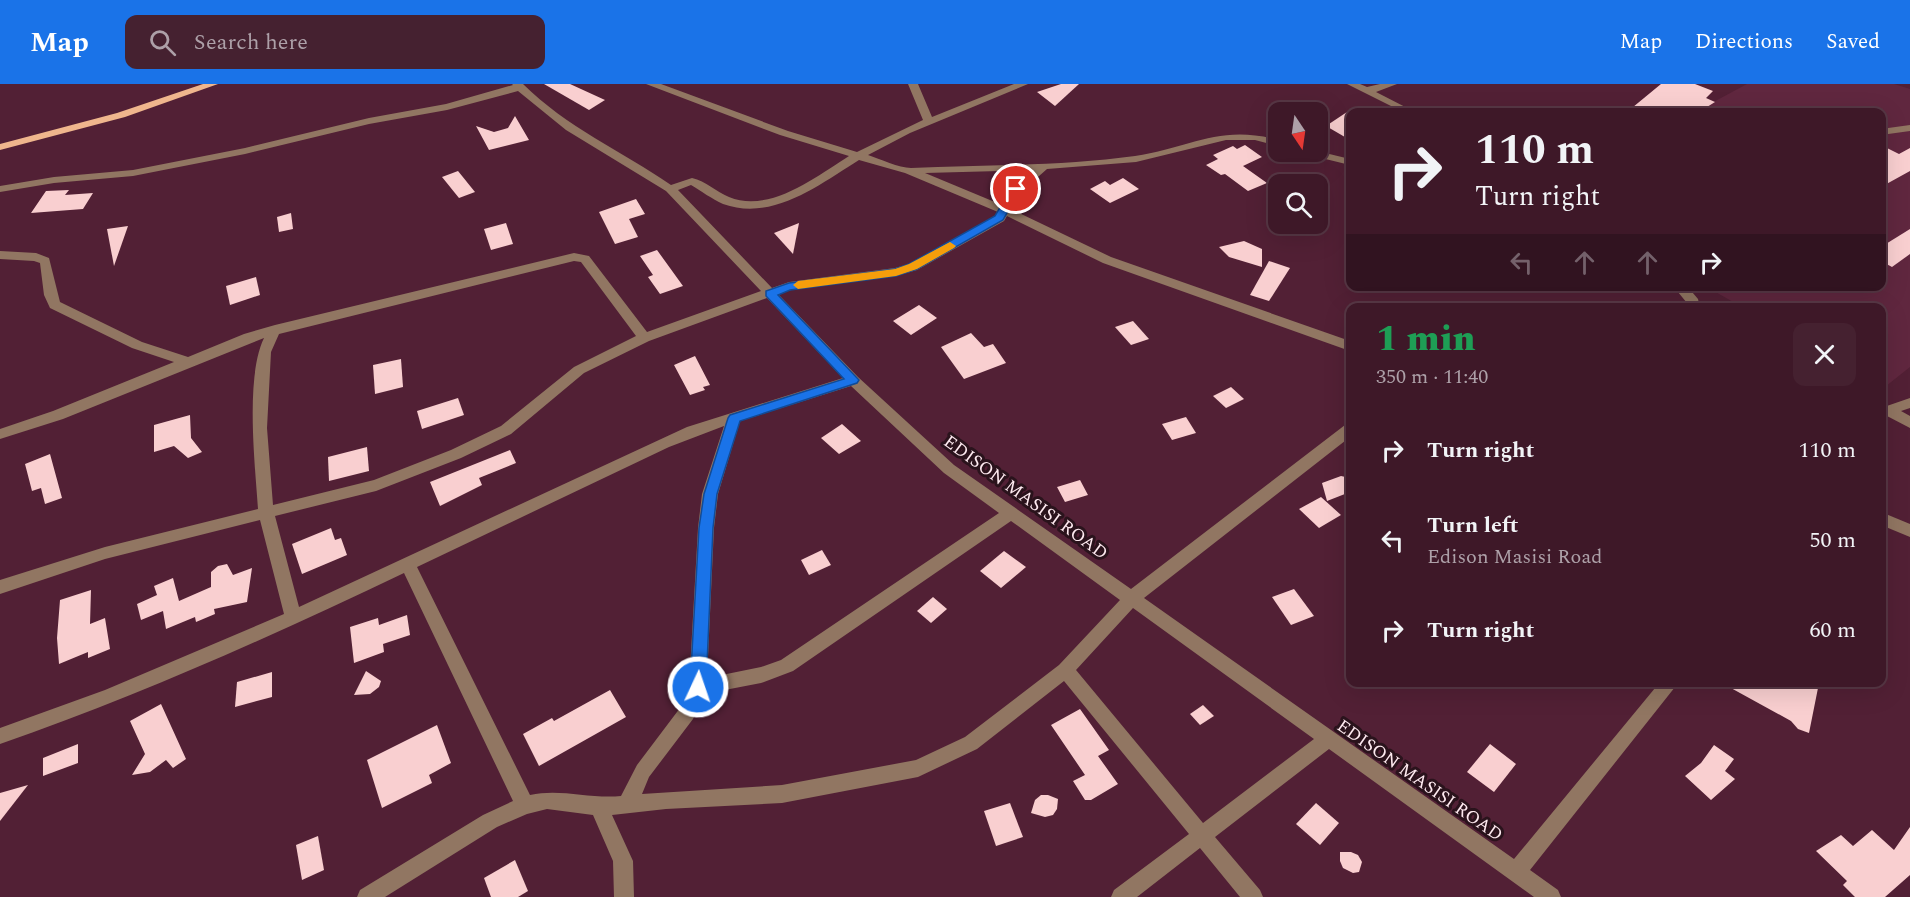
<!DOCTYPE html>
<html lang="en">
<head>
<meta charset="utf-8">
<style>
	:root { --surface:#3e1828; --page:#452130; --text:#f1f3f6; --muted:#ada0a8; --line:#573745; --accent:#1a73e8 }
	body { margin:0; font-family:Spectral,serif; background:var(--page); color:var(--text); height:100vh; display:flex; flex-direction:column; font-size:22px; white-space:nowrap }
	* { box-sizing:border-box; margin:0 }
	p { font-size:20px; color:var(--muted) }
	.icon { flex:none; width:33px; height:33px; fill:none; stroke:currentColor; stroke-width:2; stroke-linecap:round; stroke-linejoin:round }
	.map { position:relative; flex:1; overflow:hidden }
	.details { position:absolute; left:1346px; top:219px; width:540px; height:384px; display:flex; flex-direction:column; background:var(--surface); border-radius:12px; box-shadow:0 6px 24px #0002,0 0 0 2px var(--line) }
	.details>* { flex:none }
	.hud { position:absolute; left:1346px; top:24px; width:540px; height:183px; border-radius:12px; box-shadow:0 6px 24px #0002,0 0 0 2px var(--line); background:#3e1828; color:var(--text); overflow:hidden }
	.needle { width:39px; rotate:167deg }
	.fabs { position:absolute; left:1268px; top:18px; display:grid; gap:12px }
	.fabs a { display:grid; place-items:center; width:60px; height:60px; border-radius:12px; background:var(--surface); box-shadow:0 6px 24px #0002,0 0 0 2px var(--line); font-size:30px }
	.pin { position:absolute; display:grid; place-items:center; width:51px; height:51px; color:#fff; margin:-26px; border:3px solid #fff; border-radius:50%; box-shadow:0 2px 6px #0007 }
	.me { position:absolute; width:66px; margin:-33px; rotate:3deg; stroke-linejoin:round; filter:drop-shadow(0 0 4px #0008) }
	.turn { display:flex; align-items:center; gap:21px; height:126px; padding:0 30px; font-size:27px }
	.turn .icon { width:78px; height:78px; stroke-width:2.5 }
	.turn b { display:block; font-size:42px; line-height:51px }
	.lanes { display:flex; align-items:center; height:57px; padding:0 30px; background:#0003; justify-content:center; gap:30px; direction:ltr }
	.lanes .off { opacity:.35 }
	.round { display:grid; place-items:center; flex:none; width:63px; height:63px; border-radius:12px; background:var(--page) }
	.overview { display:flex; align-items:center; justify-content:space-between; height:102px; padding:0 30px }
	h1 { font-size:36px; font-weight:800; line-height:45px; color:#1e9e55 }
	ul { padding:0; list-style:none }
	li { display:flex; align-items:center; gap:18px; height:90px; padding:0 30px }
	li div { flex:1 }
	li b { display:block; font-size:22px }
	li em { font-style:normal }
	header { display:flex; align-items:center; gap:36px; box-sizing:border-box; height:84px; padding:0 30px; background:var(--accent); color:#fff }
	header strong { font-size:28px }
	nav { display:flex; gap:33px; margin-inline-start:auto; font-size:21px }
	.search { width:420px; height:54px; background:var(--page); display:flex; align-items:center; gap:15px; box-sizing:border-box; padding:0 21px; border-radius:12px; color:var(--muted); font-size:22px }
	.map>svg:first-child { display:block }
	.built { fill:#60273f }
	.building { fill:#f9cfd0 }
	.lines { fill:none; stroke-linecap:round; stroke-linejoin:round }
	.minor { fill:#917662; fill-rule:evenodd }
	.major { fill:#efb68d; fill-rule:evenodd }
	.route { fill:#1a73e8; stroke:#114b97; stroke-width:1.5 }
	.slow { fill:#f59e0b }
	.labels { text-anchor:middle; stroke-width:6; stroke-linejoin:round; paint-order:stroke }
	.street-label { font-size:18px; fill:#feeaf0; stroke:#2a131c }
</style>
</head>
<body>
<header>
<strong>Map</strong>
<div class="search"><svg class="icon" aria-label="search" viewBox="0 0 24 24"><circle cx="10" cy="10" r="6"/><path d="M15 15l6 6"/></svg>Search here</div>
<nav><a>Map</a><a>Directions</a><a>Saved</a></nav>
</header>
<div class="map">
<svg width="1910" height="813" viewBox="0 0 1910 813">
	<rect width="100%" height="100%" fill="#522035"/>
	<path class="built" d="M1747 0H1894L1910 5V283L1881 306V224L1742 223 1707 203 1881 202V28H1695Z"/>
	<g class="building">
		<path d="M544 0H570L605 16 589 26Z"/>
		<path d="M1061 0H1079L1055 22 1037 8Z"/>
		<path d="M1661 0H1695L1713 7 1706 14 1715 18 1699 28H1627Z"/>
		<path d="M1350 26V56L1326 42Z"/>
		<path d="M515 32 529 56 489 66 476 42 494 48 508 44Z"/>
		<path d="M1245 61 1262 73 1243 82 1267 99 1248 107 1225 90 1221 91 1206 81 1218 75 1213 71 1233 62 1237 65Z"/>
		<path d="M1881 61 1899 70 1910 64V87L1881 103Z"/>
		<path d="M458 87 475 108 459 114 442 93Z"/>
		<path d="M1123 94 1139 105 1110 119 1090 105 1105 97 1110 101Z"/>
		<path d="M69 106 65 111 93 109 83 125 31 129 46 107Z"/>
		<path d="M636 115 645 130 629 135 638 153 615 160 599 128Z"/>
		<path d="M291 129 293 145 279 148 277 133Z"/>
		<path d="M506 139 513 160 491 166 484 145Z"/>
		<path d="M799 139 793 170 774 149Z"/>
		<path d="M128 142 114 182 107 145Z"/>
		<path d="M1910 145V170L1892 183 1881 177V163Z"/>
		<path d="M1244 157 1262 165V183L1229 173 1219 163Z"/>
		<path d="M657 166 683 202 660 210 648 193 653 191 640 172Z"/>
		<path d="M1269 177 1290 184 1269 217 1250 211Z"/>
		<path d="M256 193 260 211 230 221 226 202Z"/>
		<path d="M919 221 937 234 911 251 893 237Z"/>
		<path d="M1133 237 1149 255 1131 261 1115 243Z"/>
		<path d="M971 249 984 263 993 260 1006 279 964 295 941 263Z"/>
		<path d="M695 272 710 301 703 303 705 306 690 311 674 281Z"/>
		<path d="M401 275 403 303 375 310 373 281Z"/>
		<path d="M1231 303 1244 315 1226 324 1213 312Z"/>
		<path d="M458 314 464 331 422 345 417 327Z"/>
		<path d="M190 331 191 354 202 368 188 374 174 362 154 368V341Z"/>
		<path d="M1186 333 1196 349 1172 356 1162 340Z"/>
		<path d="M842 340 861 357 839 370 821 354Z"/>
		<path d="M367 363 369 387 329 397 328 373Z"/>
		<path d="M510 366 516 379 479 394 482 401 440 422 430 398Z"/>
		<path d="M50 370 62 414 45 420 41 404 32 407 25 380Z"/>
		<path d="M1341 392 1350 394V408L1327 417 1322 399Z"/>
		<path d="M1080 396 1088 411 1065 418 1057 403Z"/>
		<path d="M1321 413 1341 431 1319 444 1299 425Z"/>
		<path d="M331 444 335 456 341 454 347 471 302 490 292 460Z"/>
		<path d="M822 466 831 481 809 491 801 476Z"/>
		<path d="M1004 467 1026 483 1001 504 980 487Z"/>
		<path d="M227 480 233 491 252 484 247 518 214 525 215 530 196 538 195 533 166 545 163 527 141 536 137 520 157 511 154 502 173 494 179 517 211 503V488L218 482Z"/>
		<path d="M1294 505 1314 532 1291 541 1272 513Z"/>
		<path d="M91 506 90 540 105 534 110 565 88 574V568L59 580 57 554 60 516Z"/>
		<path d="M933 513 947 525 931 539 917 527Z"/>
		<path d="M407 531 410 551 383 560 384 568 354 579 350 543 378 534 379 541Z"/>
		<path d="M366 587 381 597 379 603 370 610 354 611Z"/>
		<path d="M272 588V613L235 623 237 598Z"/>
		<path d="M1720 598H1812L1818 604 1809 649 1798 645 1791 637Z"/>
		<path d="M610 606 626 633 539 682 523 650 552 634 554 637Z"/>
		<path d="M161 620 186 675 173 684 166 676 150 688 132 691 145 670 130 637Z"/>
		<path d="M1203 621 1214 632 1200 641 1190 630Z"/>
		<path d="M1080 625 1109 666 1098 672 1118 700 1091 716H1085L1073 697 1085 691 1051 641Z"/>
		<path d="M437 641 451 679 429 691 432 699 382 724 367 676Z"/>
		<path d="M78 660V679L43 692V674Z"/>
		<path d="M1490 660 1516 680 1494 708 1467 688Z"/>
		<path d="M1714 661 1734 675 1725 687 1735 695 1711 716 1685 692 1701 679Z"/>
		<path d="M28 701 0 737V709Z"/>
		<path d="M1041 711H1048L1058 715 1057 725 1053 731 1045 733 1031 729 1035 716Z"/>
		<path d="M1010 719 1023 753 996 762 984 727Z"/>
		<path d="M1316 719 1339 739 1320 761 1296 740Z"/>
		<path d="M1910 743V791L1885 813H1855L1843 801 1847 797 1816 767 1841 751 1853 762 1872 746 1894 766Z"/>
		<path d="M318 752 324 786 302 796 296 761Z"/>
		<path d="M1340 768H1351L1358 771 1362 778 1359 788 1353 789 1343 784 1340 777Z"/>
		<path d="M515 776 528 807 518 813H491L484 794Z"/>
	</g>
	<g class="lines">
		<g class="minor">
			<path d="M512 0H523C566 43 622 67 671 101L692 94C706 97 716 108 729 113 770 130 817 92 849 72L780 51 646 0H661L788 47 857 68 923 36 908 0H918L932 33 1014 0H1028L910 49 868 71C880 75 899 84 911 84 985 81 1062 82 1135 72 1190 64 1219 40 1278 56V62L1255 56H1226L1136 78 1047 85 1021 108 1011 125 1111 173 1350 257V267L1103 179 1007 132 1004 137 917 186 896 192 791 206 778 210 858 293 954 381 1131 505 1345 341 1350 340V353L1144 514 1514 775 1660 598H1679L1530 786 1558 806 1561 813H1534L1329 665 1215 753 1260 806 1263 813H1240L1200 764 1137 813H1111L1114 806 1189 750 1064 597 977 665 918 693 782 719 666 725 612 731 633 777 634 813H614L613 777 593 731 547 725 527 730 497 743 385 813H357L360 806 483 731 513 717 404 489C272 552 138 612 0 660V644L105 606 284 530 260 436 105 475 0 510V496L105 463 258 425C255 380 245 293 264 254L63 335 0 355V345L53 327 174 278 132 264 50 224 44 211 40 179 34 177 0 175V167L36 169 49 174 60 218 142 258 188 273 244 250 275 241 574 169 589 172 647 248 761 207 666 107 566 46 518 7 447 26 369 40 245 70 133 92 54 99 0 108V102L54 93 133 86 245 64 369 34 446 20 513 1ZM859 76 905 89 998 128 995 132 909 180 895 184 789 198 772 204 678 106 691 101C701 107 712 115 723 120 773 138 820 100 859 76ZM1033 86 1012 104 1002 121 925 89ZM574 177 581 178 636 252 574 283 501 342 451 366 374 396 273 421 267 344 271 268 279 250ZM767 214 843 294 687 343 299 523 275 432 376 407 461 374 511 350 584 289 649 257ZM851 302 944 389 999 429 781 576 761 583 707 594 714 444 718 410 740 337ZM724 342 702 410 698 444 689 603 680 624 637 681 621 712C589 715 560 704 530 711L417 483 669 363ZM1011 437 1120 516 1059 581 965 653 916 676 782 701 642 710 649 693 693 635 704 610 761 599 793 587ZM1133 524 1314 655 1203 739 1076 586Z"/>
			<path d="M1347 0H1360L1367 3 1380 0H1397L1376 8 1415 28H1403Z"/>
			<path d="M1910 41V47L1881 51V45Z"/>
			<path d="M1317 67 1350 75V81L1305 70 1303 68Z"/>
			<path d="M1673 202H1687L1698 215 1700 224H1687V219Z"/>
			<path d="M1910 314V324L1901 327 1910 332V344L1887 332 1881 334V324Z"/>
			<path d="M1881 428 1910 440V453L1881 441Z"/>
		</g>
		<path class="major" d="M203 0H218L125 33 0 66V60L117 29Z"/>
	</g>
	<path class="route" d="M1016 102 1021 105 1003 136 917 185 896 192 790 206 778 211 859 296 857 299 740 337 717 410 713 444 706 603 703 608 698 610 692 608 690 603 699 444 704 410 728 334 730 331 844 295 766 212V207L789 199 895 185 909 180 995 132 1012 103Z"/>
	<path class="slow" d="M950 158 956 162 954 164 917 185 896 192 798 205 793 201 798 197 895 185 909 180Z"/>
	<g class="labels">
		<g class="street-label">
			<text transform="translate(1026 413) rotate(36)" y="6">EDISON MASISI ROAD</text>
			<text transform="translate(1420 696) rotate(35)" y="6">EDISON MASISI ROAD</text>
		</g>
	</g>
</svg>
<div class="fabs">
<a><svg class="needle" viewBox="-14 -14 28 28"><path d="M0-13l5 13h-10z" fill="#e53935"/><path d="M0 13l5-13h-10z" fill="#ada0a8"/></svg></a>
<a><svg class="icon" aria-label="search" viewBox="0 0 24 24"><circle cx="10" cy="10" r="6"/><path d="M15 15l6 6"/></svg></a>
</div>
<div class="pin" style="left:1016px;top:105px;background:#d93025"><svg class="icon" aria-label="arrive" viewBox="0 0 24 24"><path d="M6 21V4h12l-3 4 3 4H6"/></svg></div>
<svg class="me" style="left:698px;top:603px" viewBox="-20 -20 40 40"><circle r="17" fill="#1a73e8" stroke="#fff" stroke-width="3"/><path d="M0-11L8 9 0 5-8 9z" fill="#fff"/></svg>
<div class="hud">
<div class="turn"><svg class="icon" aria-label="right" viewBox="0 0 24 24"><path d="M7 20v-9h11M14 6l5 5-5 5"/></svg><div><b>110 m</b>Turn right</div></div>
<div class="lanes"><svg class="icon off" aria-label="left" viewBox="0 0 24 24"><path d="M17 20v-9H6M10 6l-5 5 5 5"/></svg><svg class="icon off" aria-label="ahead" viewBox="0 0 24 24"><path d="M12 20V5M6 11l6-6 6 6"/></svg><svg class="icon off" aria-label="ahead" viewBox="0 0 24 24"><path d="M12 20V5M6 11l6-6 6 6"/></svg><svg class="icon" aria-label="right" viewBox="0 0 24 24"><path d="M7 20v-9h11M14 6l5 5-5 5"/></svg></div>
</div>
<section class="details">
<div class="overview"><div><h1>1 min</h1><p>350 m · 11:40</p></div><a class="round"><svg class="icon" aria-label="close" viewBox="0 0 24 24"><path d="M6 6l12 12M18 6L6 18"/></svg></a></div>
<ul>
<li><svg class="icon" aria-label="right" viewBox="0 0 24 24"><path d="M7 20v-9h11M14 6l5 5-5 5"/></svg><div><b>Turn right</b></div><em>110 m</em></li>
<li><svg class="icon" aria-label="left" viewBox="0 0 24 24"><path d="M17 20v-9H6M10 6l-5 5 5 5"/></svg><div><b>Turn left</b><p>Edison Masisi Road</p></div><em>50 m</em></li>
<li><svg class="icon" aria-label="right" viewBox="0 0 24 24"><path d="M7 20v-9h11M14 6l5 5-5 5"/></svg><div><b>Turn right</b></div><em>60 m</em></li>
</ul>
</section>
</div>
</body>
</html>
